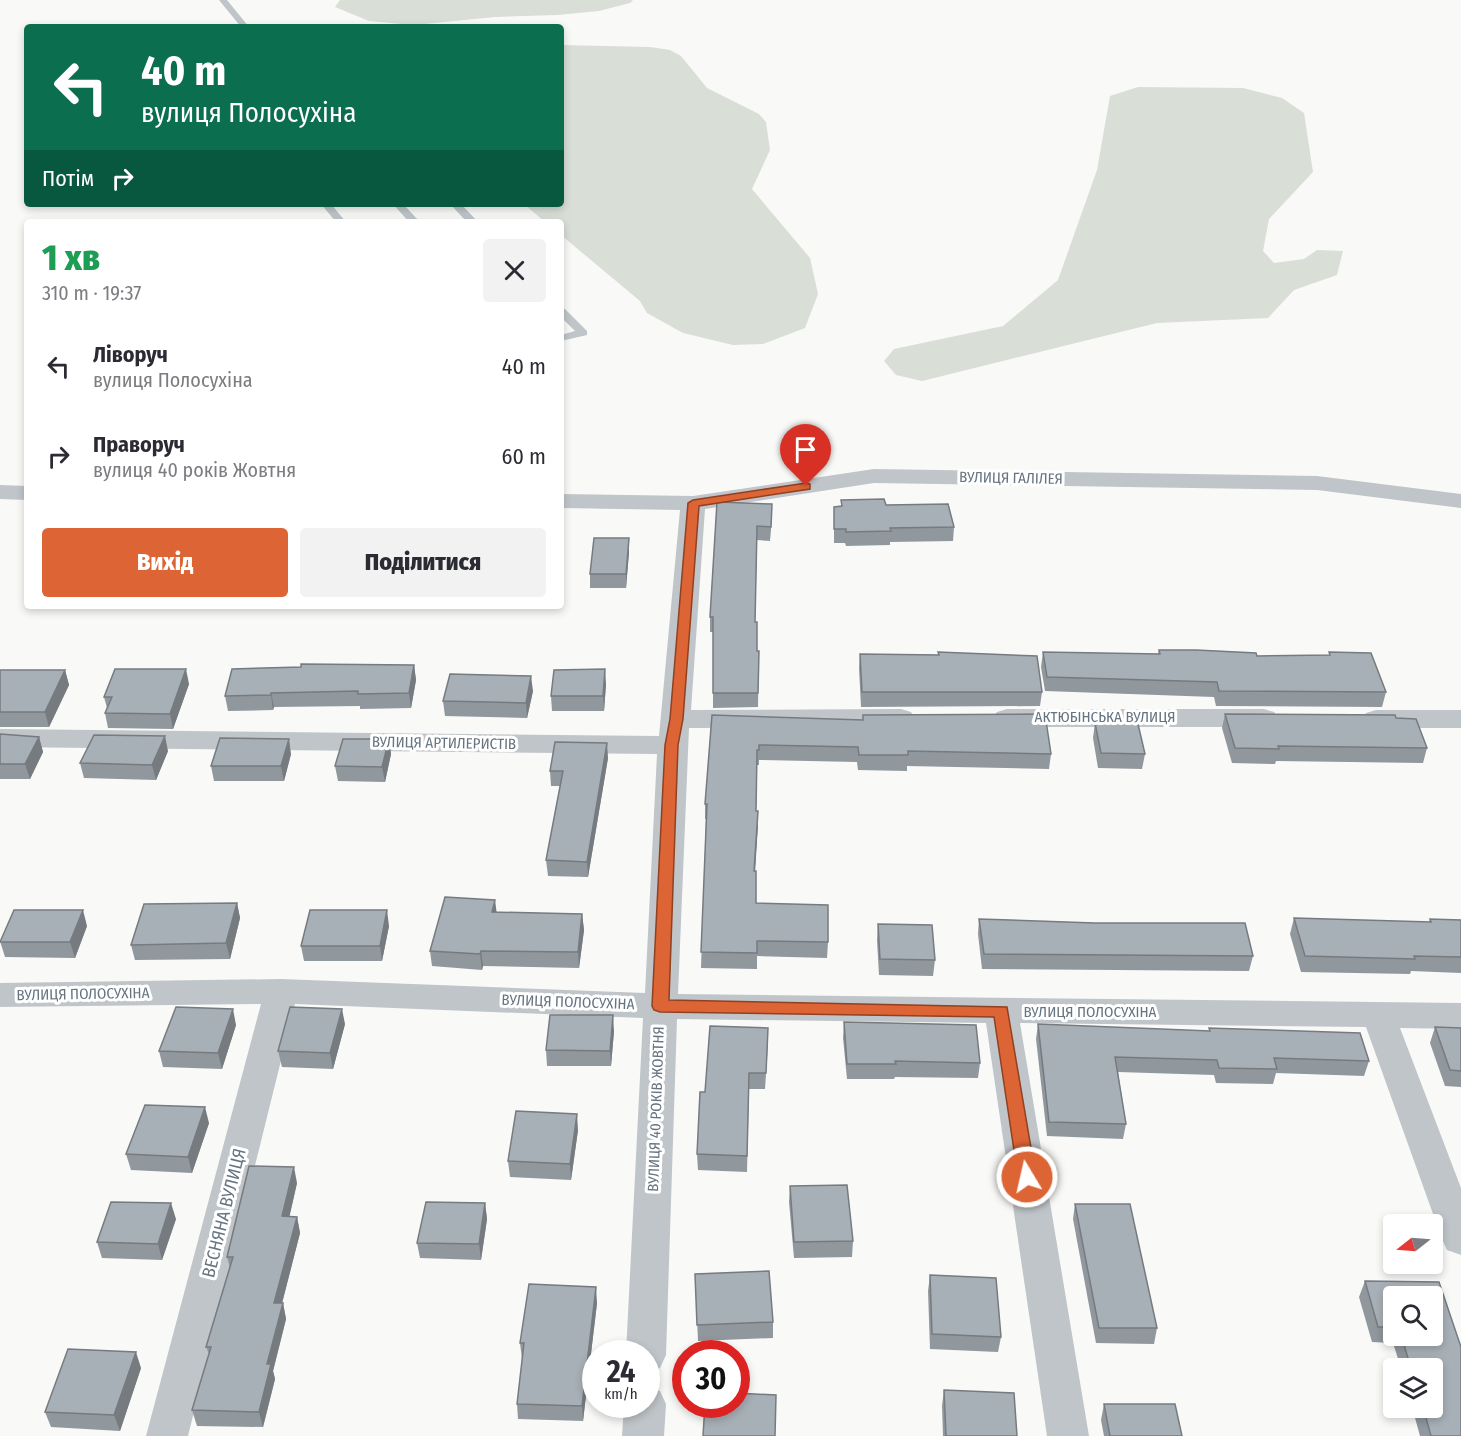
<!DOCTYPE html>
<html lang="uk">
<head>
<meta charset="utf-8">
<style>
	:root { --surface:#fff; --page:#f2f2f3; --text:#2b2b33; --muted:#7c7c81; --accent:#dd6434 }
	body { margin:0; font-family:"Fira Sans Condensed",sans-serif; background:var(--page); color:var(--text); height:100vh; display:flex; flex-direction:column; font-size:22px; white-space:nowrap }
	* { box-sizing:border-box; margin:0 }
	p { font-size:20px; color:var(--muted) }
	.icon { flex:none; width:33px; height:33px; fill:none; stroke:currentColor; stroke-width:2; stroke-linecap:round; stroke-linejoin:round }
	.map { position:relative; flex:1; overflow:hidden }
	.drawer { position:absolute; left:24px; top:219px; width:540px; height:390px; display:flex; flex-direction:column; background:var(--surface); border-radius:6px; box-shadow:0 3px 9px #0003 }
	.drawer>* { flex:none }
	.guide { position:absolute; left:24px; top:24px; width:540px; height:183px; border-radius:6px; box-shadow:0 3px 9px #0003; background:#0b6e4f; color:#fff; overflow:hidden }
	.needle { width:39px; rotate:253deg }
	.tools { position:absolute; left:1383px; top:1214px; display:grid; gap:12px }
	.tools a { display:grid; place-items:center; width:60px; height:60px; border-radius:6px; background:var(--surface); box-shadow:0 3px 9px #0003; font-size:30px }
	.speed { position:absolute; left:582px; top:1340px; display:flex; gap:12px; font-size:30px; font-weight:700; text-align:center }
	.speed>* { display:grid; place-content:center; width:78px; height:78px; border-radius:50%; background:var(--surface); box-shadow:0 3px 9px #0003; line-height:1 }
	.speed small { font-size:15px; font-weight:400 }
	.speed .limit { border:9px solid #d22; background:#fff; color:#111 }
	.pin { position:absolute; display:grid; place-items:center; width:51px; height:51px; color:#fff; margin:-62px -26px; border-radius:50% 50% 50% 0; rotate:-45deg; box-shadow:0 0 6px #0007 }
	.pin .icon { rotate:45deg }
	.me { position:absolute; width:66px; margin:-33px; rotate:351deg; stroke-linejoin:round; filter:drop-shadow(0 0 4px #0008) }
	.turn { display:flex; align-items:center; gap:21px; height:126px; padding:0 18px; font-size:27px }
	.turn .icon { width:78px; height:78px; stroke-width:2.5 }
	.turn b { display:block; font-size:42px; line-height:51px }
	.then { display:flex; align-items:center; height:57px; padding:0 18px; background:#0003; gap:12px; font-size:22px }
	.round { display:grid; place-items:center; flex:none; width:63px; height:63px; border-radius:6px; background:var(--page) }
	.overview { display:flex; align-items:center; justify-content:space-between; height:102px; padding:0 18px }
	h1 { font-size:36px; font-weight:800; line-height:45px; color:#1e9e55 }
	.action { display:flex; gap:12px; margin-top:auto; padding:12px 18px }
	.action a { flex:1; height:69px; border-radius:6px; background:var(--accent); color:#fff; font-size:24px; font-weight:800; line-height:69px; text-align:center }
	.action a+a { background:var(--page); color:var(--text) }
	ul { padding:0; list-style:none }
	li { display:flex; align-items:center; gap:18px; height:90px; padding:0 18px }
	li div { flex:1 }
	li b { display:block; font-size:22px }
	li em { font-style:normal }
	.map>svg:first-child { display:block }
	.green { fill:#d9ded7 }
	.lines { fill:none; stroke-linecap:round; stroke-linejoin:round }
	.lane { fill:#c0c5c9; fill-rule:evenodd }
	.street { fill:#c0c5c9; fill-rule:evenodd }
	.wall { fill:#90979d; fill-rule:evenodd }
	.shaded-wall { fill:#767b80 }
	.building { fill:#a8b0b7; stroke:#767b80; stroke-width:1.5 }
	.route { fill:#dd6434; stroke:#904122; stroke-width:1.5 }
	.labels { text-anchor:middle; stroke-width:6; stroke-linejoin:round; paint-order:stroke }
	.street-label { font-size:15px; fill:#667481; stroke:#fff }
	.near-street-label { font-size:18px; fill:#667481; stroke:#fff }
</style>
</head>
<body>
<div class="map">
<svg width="1461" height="1436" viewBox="0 0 1461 1436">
	<rect width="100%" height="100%" fill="#f9f9f7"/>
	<g class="green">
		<path d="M340 0H633L630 3 599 11 557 15 495 17 414 25 369 21 335 7Z"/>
		<path d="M561 45 650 47 670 50 681 56 707 88 759 114 766 122 770 150 752 189 810 258 818 294 805 328 763 344 733 345 683 333 647 313 640 301 561 235V222H545L524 204H561Z"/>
		<path d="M1138 87 1243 88 1282 98 1304 113 1313 172 1269 219 1263 251 1274 263 1304 259 1317 250 1343 251 1337 275 1294 290 1268 318 1157 323 922 381 896 375 884 361 894 349 1003 326 1058 280 1097 170 1110 96Z"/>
	</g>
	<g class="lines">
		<g class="lane">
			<path d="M219 0H227L249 27H241Z"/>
			<path d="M321 204H331L346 222H336Z"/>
			<path d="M393 204H403L420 222H409Z"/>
			<path d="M450 204H461L478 222H467Z"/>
			<path d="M561 308 565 309 587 331V335L561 341V335L575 331 561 317Z"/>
		</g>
		<g class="street">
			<path d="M874 469 1317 476 1461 494V508L1317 490 874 483 705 509 691 710 901 709 911 712 915 718 911 724 901 727 689 728 678 994 1461 1003V1029L1400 1028 1461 1188V1255L1447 1250 1442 1239 1366 1027 1020 1023 1089 1436H1047L986 1023 677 1019 666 1355 660 1368 646 1373V1353H626L643 1018 295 1004 188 1436H146L261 1004 0 1007V983L281 979 645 993 657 754 0 747V729L659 736 680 510 561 508V494L693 496Z"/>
			<path d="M0 485 27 486V500L0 499Z"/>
			<path d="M1007 709H1264L1274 712 1278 718 1274 724 1264 727H1007L997 724 993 718 997 712Z"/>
			<path d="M1376 710H1461V728H1376L1366 725 1362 719 1366 713Z"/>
			<path d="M646 1386 660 1391 666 1404 664 1436H622L624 1404H646Z"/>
		</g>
	</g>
	<g class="wall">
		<path d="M841 500 886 505 954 527 953 541 890 542V545L846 546 845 543H834V507L841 506Z"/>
		<path d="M717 502 772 518 770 541 757 540 755 622 757 651H759L758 707 713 708V632H710V617Z"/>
		<path d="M629 552 626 588H590V574Z"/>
		<path d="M1159 650 1257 656 1329 655V652L1386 692 1382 707 1216 706 1214 697 1045 691 1041 667 1043 652 1158 654Z"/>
		<path d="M938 652 1042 692 1040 706 861 707 859 668 860 654 938 655Z"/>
		<path d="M414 665 416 680 411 708 360 709V706L274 707 273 710 228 711 225 696Z"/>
		<path d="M0 670H65L69 685 49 727H0Z"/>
		<path d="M189 684 173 729 108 728 105 713 107 708 104 697Z"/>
		<path d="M606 684 604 711H552L551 696Z"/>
		<path d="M533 691 527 718 445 716 443 701Z"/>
		<path d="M1225 714 1396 718 1427 748 1423 763 1276 761 1275 764 1232 763 1222 728Z"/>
		<path d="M712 715 863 720V715L1051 754 1049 769 907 766V771L858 770 857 762 759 760V765H757L756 811H758L755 871 756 903 828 942 827 958 757 956V969L701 968 706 819H705V804Z"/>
		<path d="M1095 723 1145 754 1142 769 1098 768 1093 738Z"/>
		<path d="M0 734 39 737 43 752 30 779H0Z"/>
		<path d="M389 739 391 754 385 782 338 781 335 766Z"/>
		<path d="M168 751 156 780 84 778 80 763Z"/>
		<path d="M291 754 284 781H214L211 766Z"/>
		<path d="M608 758 588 877 548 876 546 860 560 786H551L550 771Z"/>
		<path d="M237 903 240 918 230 959 135 960 131 945Z"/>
		<path d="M496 912 582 914 584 930 579 968 483 966 482 970 432 966 430 951Z"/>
		<path d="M1294 918 1429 922 1430 919 1461 920V973L1411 971 1410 974 1301 972 1290 934Z"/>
		<path d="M979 919 1253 956 1249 971 982 969 978 934Z"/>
		<path d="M878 924 935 960 933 976 879 975 877 940Z"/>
		<path d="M87 926 75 958 5 957 0 941Z"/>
		<path d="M389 926 382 961H304L301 946Z"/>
		<path d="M844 1022 980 1063 978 1078 895 1077 894 1079H847L843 1038Z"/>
		<path d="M345 1024 333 1069 282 1067 278 1051Z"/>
		<path d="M1038 1024 1209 1031V1028L1369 1061 1364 1076 1276 1073 1273 1084 1216 1083 1214 1075 1118 1072 1126 1124 1123 1139 1047 1136 1036 1039Z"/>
		<path d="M236 1025 222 1069 163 1067 159 1051Z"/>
		<path d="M1435 1027 1461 1028V1087L1445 1086 1430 1043Z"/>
		<path d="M614 1031 611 1066H547L546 1050Z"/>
		<path d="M768 1044 765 1089H749L747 1172 698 1170 697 1154 705 1092Z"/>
		<path d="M209 1123 192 1173 131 1170 126 1154Z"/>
		<path d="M578 1130 571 1180 510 1177 508 1161Z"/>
		<path d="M297 1183 289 1217H297L300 1233 282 1303H283L286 1319 273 1371 275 1379 263 1427 197 1426 192 1410 209 1354 206 1347 230 1268 227 1257Z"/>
		<path d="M790 1186 853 1241 852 1257 794 1258 789 1202Z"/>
		<path d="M485 1203 487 1219 481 1260 420 1258 417 1243Z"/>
		<path d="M1075 1204 1157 1328 1154 1344 1096 1343 1073 1219Z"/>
		<path d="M176 1219 162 1260 102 1258 97 1242Z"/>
		<path d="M695 1274 773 1322V1338L698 1341Z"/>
		<path d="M930 1275 1001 1337 998 1352 930 1349 928 1291Z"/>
		<path d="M1365 1281 1439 1282 1461 1347V1436H1420L1412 1407H1432V1368H1401L1393 1343 1372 1342 1359 1297ZM1394 1296H1432V1335H1394Z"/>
		<path d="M597 1303 583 1421 518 1419 517 1404 522 1359 520 1343Z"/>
		<path d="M141 1368 120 1431 51 1427 45 1412Z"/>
		<path d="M944 1390 1017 1436H943L942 1406Z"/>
		<path d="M1104 1404 1182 1436H1104L1101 1420Z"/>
	</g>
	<g class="shaded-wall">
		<path d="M629 538V552L626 588V574Z"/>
		<path d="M414 665 416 680 411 708 409 693Z"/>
		<path d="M186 669 189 684 173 729 170 714Z"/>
		<path d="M605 669 606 684 604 711 603 696Z"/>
		<path d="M65 670 69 685 49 727 45 712Z"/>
		<path d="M531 676 533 691 527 718 526 703Z"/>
		<path d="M271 693 274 707 273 710 271 695Z"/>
		<path d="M165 736 168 751 156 780 152 765Z"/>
		<path d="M39 737 43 752 30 779 25 764Z"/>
		<path d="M289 739 291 754 284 781 281 766Z"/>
		<path d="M389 739 391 754 385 782 382 767Z"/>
		<path d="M607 743 608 758 588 877 587 862Z"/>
		<path d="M758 811V826L754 887V871Z"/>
		<path d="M495 900 497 915 492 912Z"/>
		<path d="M237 903 240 918 230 959 226 943Z"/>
		<path d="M83 910 87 926 75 958 70 942Z"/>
		<path d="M387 910 389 926 382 961 380 946Z"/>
		<path d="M582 914 584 930 579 968 578 952Z"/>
		<path d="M481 951 483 966 482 970 480 954Z"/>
		<path d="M233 1009 236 1025 222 1069 218 1053Z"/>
		<path d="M342 1009 345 1024 333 1069 330 1053Z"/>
		<path d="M613 1015 614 1031 611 1066 610 1051Z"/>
		<path d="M205 1107 209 1123 192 1173 188 1157Z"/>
		<path d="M577 1114 578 1130 571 1180 570 1164Z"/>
		<path d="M294 1167 297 1183 286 1232 282 1216Z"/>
		<path d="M171 1203 176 1219 162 1260 158 1244Z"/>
		<path d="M485 1203 487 1219 481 1260 479 1244Z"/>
		<path d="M297 1217 300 1233 278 1319 274 1303Z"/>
		<path d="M596 1287 597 1303 583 1421 582 1406Z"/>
		<path d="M283 1303 286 1319 273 1371 275 1379 263 1427 259 1412 267 1364Z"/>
		<path d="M136 1352 141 1368 120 1431 114 1415Z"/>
	</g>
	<g class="building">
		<path d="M884 499 886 505 948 504 954 527 890 528 891 531 846 532V529H834V507L842 506 841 500Z"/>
		<path d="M717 502 772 504 771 527 757 526 755 622H757V651H759L758 693H713V617H710Z"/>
		<path d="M594 538H629L626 574H590Z"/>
		<path d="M1159 650H1196L1256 653 1257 656 1330 655 1329 652 1371 653 1386 692 1219 691 1217 682 1047 677 1043 652 1160 654Z"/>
		<path d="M938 652 1037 656 1042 692H862L860 654 939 655Z"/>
		<path d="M301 664 414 665 409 693 358 694V691L271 693V695L225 696 232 669 301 667Z"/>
		<path d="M115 669H186L170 714 105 713 112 697H104Z"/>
		<path d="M605 669 603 696H551L554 670Z"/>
		<path d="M0 670H65L45 712H0Z"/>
		<path d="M450 674 531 676 526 703 443 701Z"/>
		<path d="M1045 714 1051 754 908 751V755H859L858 747 759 745V750H757L756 811H758L754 871H756V903L828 905V942L757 941V953L701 952 707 804H705L712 715 863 720V715Z"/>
		<path d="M1225 714 1395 715 1396 718 1416 719 1427 748 1278 746 1279 749 1235 748Z"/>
		<path d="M1095 723 1138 724 1145 754 1101 753Z"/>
		<path d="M0 734 39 737 25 764H0Z"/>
		<path d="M94 735 165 736 152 765 80 763Z"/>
		<path d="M220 738 289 739 281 766H211Z"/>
		<path d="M343 739H389L382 767 335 766Z"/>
		<path d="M555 742 607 743 587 862 546 860 563 771H550Z"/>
		<path d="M445 897 495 900 492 912 582 914 578 952 481 951 480 954 430 951Z"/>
		<path d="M237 903 226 943 131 945 144 904Z"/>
		<path d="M14 910H83L70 942H0Z"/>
		<path d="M310 910H387L380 946H301Z"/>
		<path d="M1294 918 1431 922 1430 919 1461 920V957L1414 956 1415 959 1305 956Z"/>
		<path d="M979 919 1095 923H1245L1253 956 984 954Z"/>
		<path d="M878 924 932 925 935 960 880 959Z"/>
		<path d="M176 1007 233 1009 218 1053 159 1051Z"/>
		<path d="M290 1007 342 1009 330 1053 278 1051Z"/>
		<path d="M550 1015H613L610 1051 546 1050Z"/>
		<path d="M844 1022 976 1025 980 1063 895 1061 896 1064H847Z"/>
		<path d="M1038 1024 1210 1031 1209 1028 1360 1033 1369 1061 1274 1058 1277 1069 1219 1068 1217 1060 1115 1057 1126 1124 1049 1122Z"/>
		<path d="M710 1026 768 1028 766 1073H749L747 1156 697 1154 700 1092H705Z"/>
		<path d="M1435 1027 1461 1028V1071L1450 1070Z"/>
		<path d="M145 1105 205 1107 188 1157 126 1154Z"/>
		<path d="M516 1111 577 1114 570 1164 508 1161Z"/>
		<path d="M249 1166 294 1167 282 1216 297 1217 274 1303H283L267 1364H271L259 1412 192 1410 211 1347H206L233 1257H227Z"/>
		<path d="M847 1185 853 1241 794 1242 790 1186Z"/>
		<path d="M111 1202 171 1203 158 1244 97 1242Z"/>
		<path d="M426 1202 485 1203 479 1244 417 1243Z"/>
		<path d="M1075 1204H1130L1157 1328H1099Z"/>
		<path d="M769 1271 773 1322 697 1325 695 1274Z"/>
		<path d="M930 1275 996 1278 1001 1337 932 1334Z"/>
		<path d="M1365 1281 1439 1282 1461 1347V1436H1431L1423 1407H1432V1368H1411L1401 1335H1432V1296H1394V1327H1378Z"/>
		<path d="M529 1284 596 1287 582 1406 517 1404 524 1343H520Z"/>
		<path d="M68 1349 136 1352 114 1415 45 1412Z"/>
		<path d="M944 1390 1014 1393 1017 1436H946Z"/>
		<path d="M736 1393 776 1395 775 1436H703L705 1404H736Z"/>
		<path d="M1104 1404H1175L1182 1436H1110Z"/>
	</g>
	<path class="route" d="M806 483 810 484V489L699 506 683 719 678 745 669 1000 1007 1007 1036 1177 1033 1182 1027 1184 1021 1182 1018 1177 994 1017 660 1012 654 1010 652 1006 665 745 670 719 688 503 693 500Z"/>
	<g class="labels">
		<g class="street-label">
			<text transform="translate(1011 478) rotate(1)" y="5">ВУЛИЦЯ ГАЛІЛЕЯ</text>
			<text x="1105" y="722">АКТЮБІНСЬКА ВУЛИЦЯ</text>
			<text transform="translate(444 743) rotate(1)" y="5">ВУЛИЦЯ АРТИЛЕРИСТІВ</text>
			<text transform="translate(83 994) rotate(-1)" y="5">ВУЛИЦЯ ПОЛОСУХІНА</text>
			<text transform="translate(568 1002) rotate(2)" y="5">ВУЛИЦЯ ПОЛОСУХІНА</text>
			<text x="1090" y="1017">ВУЛИЦЯ ПОЛОСУХІНА</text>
			<text transform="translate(656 1109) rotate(-88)" y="5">ВУЛИЦЯ 40 РОКІВ ЖОВТНЯ</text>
		</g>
		<g class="near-street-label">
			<text transform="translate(224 1213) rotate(-76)" y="6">ВЕСНЯНА ВУЛИЦЯ</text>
		</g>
	</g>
</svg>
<div class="tools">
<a><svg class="needle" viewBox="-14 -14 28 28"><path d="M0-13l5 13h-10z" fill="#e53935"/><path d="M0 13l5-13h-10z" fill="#7c7c81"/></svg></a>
<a><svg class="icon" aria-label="search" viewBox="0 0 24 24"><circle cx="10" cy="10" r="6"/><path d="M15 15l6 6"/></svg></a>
<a><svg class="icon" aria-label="layers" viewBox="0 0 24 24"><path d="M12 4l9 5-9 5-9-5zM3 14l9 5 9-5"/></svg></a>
</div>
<div class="speed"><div>24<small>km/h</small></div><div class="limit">30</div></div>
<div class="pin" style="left:806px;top:486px;background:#d93025"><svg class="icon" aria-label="arrive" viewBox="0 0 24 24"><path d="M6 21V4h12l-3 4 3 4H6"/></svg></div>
<svg class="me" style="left:1027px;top:1177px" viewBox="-20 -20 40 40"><circle r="17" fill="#dd6434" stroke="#fff" stroke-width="3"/><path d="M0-11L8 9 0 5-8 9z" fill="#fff"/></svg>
<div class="guide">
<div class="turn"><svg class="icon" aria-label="left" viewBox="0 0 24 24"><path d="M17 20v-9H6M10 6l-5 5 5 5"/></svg><div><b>40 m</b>вулиця Полосухіна</div></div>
<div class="then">Потім<svg class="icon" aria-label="right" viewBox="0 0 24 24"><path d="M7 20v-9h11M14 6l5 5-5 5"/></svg></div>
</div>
<section class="drawer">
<div class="overview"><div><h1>1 хв</h1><p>310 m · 19:37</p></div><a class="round"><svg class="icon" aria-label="close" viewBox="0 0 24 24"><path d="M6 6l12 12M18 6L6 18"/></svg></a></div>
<ul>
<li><svg class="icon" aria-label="left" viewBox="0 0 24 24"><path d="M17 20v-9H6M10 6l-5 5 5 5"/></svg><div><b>Ліворуч</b><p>вулиця Полосухіна</p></div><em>40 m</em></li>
<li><svg class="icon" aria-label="right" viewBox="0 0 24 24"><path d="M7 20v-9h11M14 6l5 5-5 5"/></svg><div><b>Праворуч</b><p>вулиця 40 років Жовтня</p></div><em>60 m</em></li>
</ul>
<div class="action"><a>Вихід</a><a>Поділитися</a></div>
</section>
</div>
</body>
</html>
